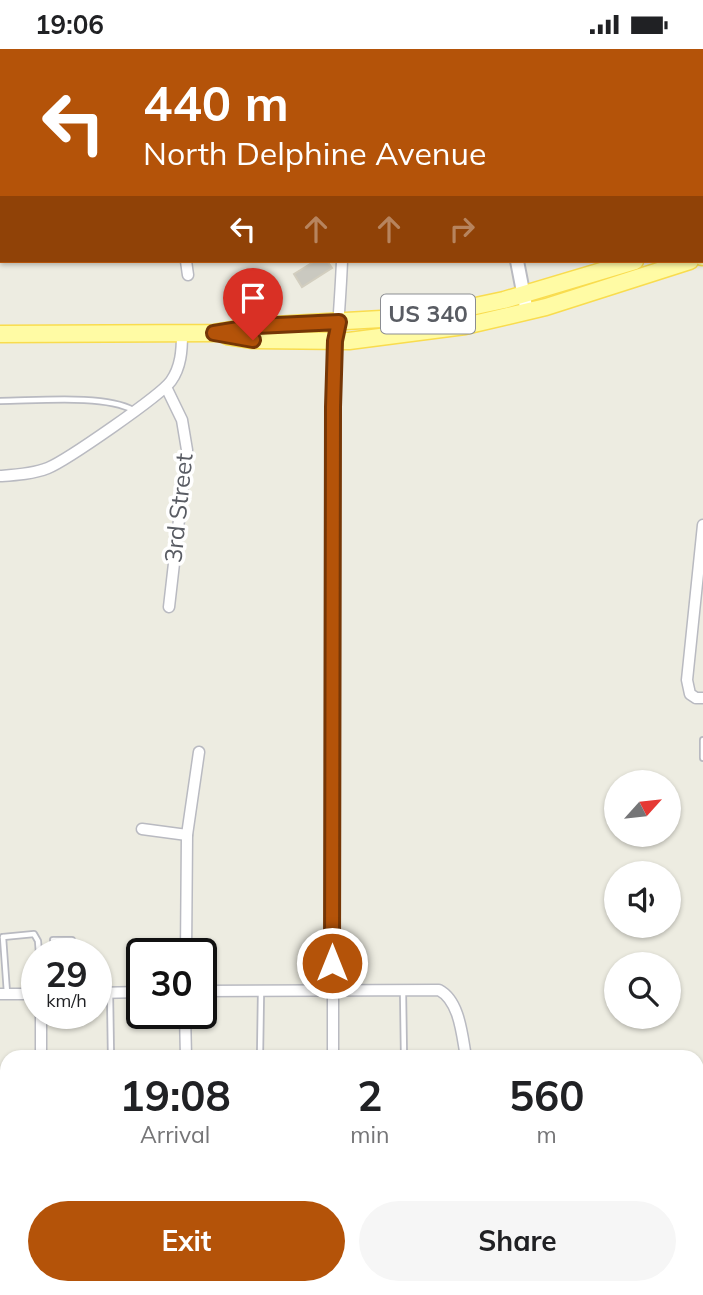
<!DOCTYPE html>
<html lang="en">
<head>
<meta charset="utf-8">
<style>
	:root { --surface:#fff; --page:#f6f6f6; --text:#202124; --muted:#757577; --accent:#b45309 }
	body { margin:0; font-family:Mulish,sans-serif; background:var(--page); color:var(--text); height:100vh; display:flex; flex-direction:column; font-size:26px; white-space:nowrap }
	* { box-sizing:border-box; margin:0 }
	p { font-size:23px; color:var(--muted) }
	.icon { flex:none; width:38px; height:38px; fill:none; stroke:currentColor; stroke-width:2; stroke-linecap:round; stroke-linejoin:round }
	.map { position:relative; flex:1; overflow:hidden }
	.drawer { position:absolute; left:0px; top:1001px; width:704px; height:245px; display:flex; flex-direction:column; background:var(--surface); border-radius:21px 21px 0 0; box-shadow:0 2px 5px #0004 }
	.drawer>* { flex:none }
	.banner { position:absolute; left:0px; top:0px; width:704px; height:214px; box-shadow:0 2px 5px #0004; background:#b45309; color:#fff; overflow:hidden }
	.needle { width:46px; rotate:63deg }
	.fabs { position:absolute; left:604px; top:721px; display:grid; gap:14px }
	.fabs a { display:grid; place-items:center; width:77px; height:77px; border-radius:50%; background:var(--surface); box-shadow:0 2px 5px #0004; font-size:35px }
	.speed { position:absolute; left:21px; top:889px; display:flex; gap:14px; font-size:35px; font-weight:700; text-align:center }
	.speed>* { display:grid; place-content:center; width:91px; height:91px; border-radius:50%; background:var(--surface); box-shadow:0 2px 5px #0004; line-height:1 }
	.speed small { font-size:18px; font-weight:400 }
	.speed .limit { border:4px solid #111; border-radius:10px; background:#fff; color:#111 }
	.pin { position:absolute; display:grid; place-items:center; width:60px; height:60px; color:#fff; margin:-72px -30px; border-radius:50% 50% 50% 0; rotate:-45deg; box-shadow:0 0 7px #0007 }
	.pin .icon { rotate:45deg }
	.me { position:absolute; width:77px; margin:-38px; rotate:0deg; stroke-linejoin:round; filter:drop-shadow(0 0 5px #0008) }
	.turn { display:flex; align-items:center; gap:24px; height:147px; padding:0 28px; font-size:32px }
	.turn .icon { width:91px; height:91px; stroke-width:2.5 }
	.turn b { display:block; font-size:49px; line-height:60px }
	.lanes { display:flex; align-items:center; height:66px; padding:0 28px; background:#0003; justify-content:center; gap:35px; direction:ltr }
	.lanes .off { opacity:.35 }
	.eta { display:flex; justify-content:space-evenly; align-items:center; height:119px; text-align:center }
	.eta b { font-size:42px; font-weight:700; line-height:49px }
	.action { display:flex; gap:14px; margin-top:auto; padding:14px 28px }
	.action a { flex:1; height:80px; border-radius:42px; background:var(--accent); color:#fff; font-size:28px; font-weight:700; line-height:80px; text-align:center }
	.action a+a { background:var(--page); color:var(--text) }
	.status { display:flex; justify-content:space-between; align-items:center; height:49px; padding:0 35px; background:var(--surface); direction:ltr }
	.status svg { height:19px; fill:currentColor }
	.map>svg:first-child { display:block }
	.industrial { fill:#deddd5 }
	.building { fill:#cac9c0; stroke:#d2cebf; stroke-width:2 }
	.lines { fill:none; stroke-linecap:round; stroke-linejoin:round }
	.service-casing { stroke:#b9bac1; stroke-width:8 }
	.minor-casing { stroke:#b9bac1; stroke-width:13 }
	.tertiary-casing { stroke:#b9bac1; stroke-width:16 }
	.primary-casing { stroke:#f9dc4e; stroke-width:19 }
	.service { stroke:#fff; stroke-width:4.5 }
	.minor { stroke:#fff; stroke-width:10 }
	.tertiary { stroke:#fff; stroke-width:12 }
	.primary { stroke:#fffba4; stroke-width:16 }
	.rail-casing { stroke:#b4b5b6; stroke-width:5 }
	.rail { stroke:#fff; stroke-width:2.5; stroke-dasharray:8; stroke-linecap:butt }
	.route-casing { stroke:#753606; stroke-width:18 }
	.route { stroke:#b45309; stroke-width:12 }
	.labels { text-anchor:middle; stroke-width:7; stroke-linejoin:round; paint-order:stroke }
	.shield { fill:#fff; stroke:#8b8d92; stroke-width:2 }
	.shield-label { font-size:23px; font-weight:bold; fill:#595c63 }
	.street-label { font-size:24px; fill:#595c63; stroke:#fff }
</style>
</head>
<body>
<div class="status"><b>19:06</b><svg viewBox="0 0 49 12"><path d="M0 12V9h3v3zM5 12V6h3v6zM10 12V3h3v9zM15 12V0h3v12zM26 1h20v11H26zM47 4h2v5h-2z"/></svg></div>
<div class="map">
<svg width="703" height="1246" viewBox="0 0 703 1246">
	<rect width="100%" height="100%" fill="#edece1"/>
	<path class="industrial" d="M470 0H703V89L702 2Z"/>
	<path class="building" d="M315 212H327L332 219 302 238 294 225Z"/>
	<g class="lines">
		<defs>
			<g id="service">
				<path d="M0 210H2"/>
				<path d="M0 352C34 352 104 345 133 361"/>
				<path d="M703 691V709"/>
				<path d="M3 888 7 944"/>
				<path d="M3 888 34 885 38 892 39 905"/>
				<path d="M53 891H72L73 905"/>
				<path d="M403 942 404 1008"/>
				<path d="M110 944 111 1008"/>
				<path d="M260 1008 261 943"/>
				<path d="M264 1239 265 1246"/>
				<path d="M407 1239V1246"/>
				<path d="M545 1239V1246"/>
			</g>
			<g id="minor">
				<path d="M177 0H184"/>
				<path d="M0 142H2"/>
				<path d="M186 212 188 226"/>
				<path d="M166 338 182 371 187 401 169 558"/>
				<path d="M0 427C15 426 33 425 48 419 67 411 160 347 171 332 181 318 182 301 182 285"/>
				<path d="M703 476 687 631 690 645 696 649H703"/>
				<path d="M142 780 187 786"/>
				<path d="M186 905 187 786 199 703"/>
				<path d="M201 942 439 941C460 952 462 987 466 1008"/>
				<path d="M96 944 142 943"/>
				<path d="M0 945H37"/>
				<path d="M185 964 186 1008"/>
				<path d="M41 1008V964"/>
				<path d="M333 1008V358C335 309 340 261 342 212"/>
				<path d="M41 1239V1246"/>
				<path d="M188 1239V1246"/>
				<path d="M335 1246V1239"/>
				<path d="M478 1246V1239"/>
			</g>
			<g id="tertiary">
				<path d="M482 0 483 2"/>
				<path d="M517 212 527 263"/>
			</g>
			<g id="primary">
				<path d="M702 190H703"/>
				<path d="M702 208H703"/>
				<path d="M0 285 214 284 257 277 399 269 452 262 504 251 635 212"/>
				<path d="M227 287 253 291 349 292 465 277 546 258 690 212"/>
			</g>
		</defs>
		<use href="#service" class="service-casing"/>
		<use href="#minor" class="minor-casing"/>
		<use href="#tertiary" class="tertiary-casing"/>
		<use href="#primary" class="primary-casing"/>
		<use href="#service" class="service"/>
		<use href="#minor" class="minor"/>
		<use href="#tertiary" class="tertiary"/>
		<use href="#primary" class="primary"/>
		<defs>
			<g id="rail">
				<path d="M702 119H703"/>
				<path d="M0 122H2"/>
			</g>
		</defs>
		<use href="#rail" class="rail-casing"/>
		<use href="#rail" class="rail"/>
	</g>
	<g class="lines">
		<defs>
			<path id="route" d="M253 291 214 284 257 277 339 273 335 292 333 358 332 914"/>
		</defs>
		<use href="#route" class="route-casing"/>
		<use href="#route" class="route"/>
	</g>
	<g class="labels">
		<rect class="shield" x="381" y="245.5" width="94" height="39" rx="5"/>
		<g class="shield-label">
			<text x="428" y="273">US 340</text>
		</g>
		<g class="street-label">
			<text transform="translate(179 459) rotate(-84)" y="8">3rd Street</text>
		</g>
	</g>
</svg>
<div class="fabs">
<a><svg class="needle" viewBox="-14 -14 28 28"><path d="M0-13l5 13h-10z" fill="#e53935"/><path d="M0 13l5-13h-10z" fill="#757577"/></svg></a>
<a><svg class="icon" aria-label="sound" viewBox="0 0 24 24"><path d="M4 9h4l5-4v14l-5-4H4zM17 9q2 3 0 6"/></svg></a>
<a><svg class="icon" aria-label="search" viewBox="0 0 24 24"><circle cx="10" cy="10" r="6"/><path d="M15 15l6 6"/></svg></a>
</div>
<div class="speed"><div>29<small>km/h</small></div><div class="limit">30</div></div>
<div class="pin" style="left:253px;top:291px;background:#d93025"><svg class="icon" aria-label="arrive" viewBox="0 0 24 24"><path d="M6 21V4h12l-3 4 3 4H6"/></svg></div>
<svg class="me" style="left:332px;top:914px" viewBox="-20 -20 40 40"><circle r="17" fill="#b45309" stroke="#fff" stroke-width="3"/><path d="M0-11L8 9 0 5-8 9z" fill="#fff"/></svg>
<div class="banner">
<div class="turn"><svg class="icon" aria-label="left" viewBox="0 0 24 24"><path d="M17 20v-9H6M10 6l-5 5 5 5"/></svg><div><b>440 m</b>North Delphine Avenue</div></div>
<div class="lanes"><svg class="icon" aria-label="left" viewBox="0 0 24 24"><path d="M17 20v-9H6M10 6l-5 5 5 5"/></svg><svg class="icon off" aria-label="ahead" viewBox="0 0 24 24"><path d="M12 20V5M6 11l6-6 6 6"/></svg><svg class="icon off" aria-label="ahead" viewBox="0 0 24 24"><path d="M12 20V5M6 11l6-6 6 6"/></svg><svg class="icon off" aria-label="right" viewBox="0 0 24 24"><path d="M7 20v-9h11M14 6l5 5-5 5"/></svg></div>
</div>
<section class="drawer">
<div class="eta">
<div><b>19:08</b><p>Arrival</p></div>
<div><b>2</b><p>min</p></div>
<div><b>560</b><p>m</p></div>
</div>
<div class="action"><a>Exit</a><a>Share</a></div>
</section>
</div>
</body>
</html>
